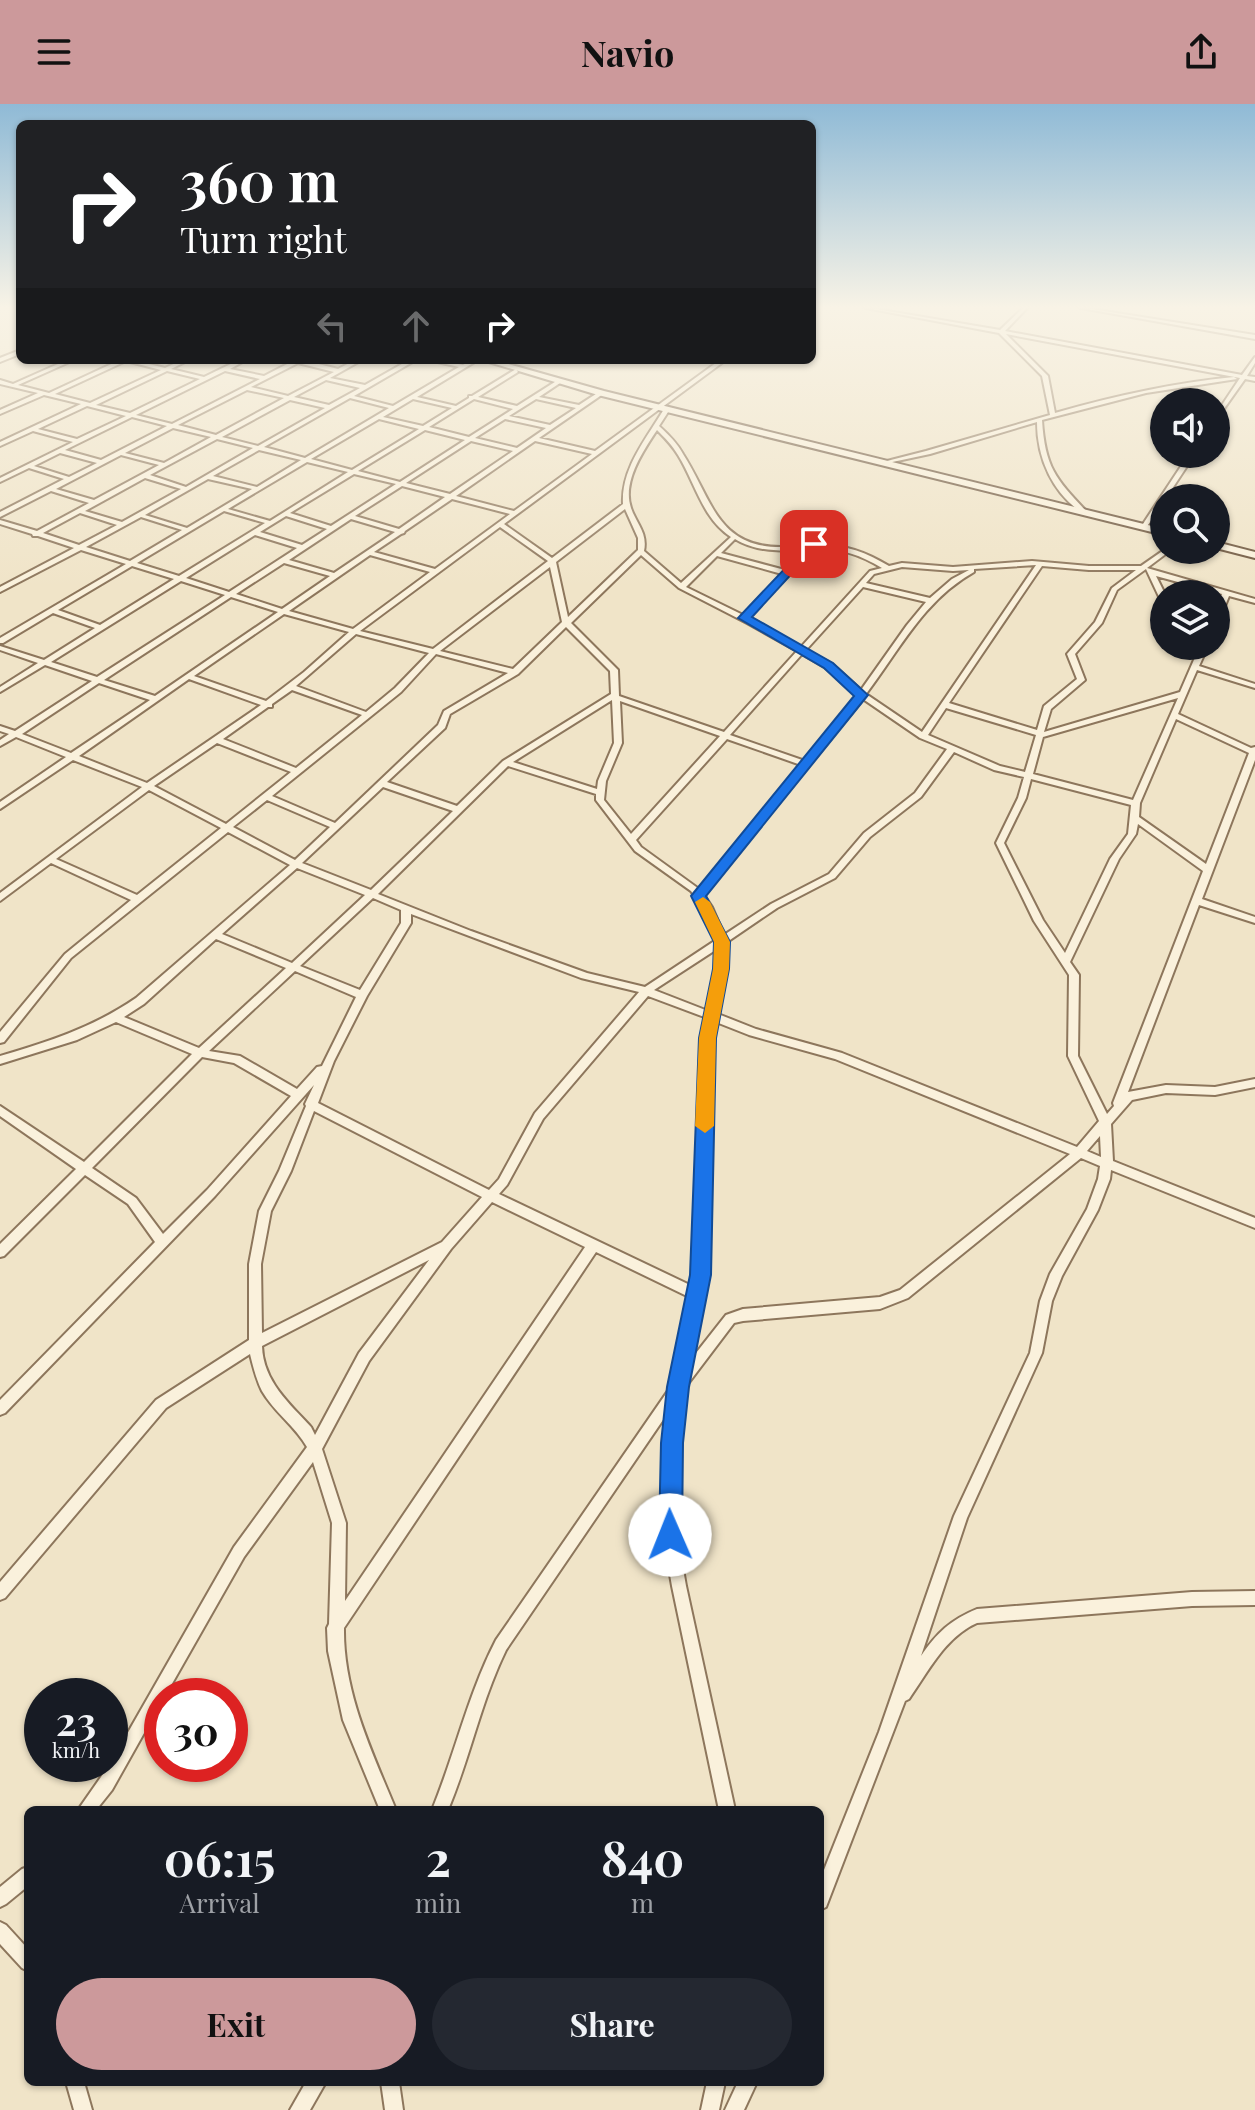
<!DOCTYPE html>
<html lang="en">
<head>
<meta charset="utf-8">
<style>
	:root { --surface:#171b24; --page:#242831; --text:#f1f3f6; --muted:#9ea1a6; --accent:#cc999b }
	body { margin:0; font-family:"Playfair Display",serif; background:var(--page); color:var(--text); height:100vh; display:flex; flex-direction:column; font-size:30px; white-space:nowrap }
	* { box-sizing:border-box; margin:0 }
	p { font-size:26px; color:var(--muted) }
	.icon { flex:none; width:44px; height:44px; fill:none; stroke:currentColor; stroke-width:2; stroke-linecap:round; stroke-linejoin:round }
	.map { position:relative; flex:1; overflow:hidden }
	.side { position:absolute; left:24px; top:1702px; width:800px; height:280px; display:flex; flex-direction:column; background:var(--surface); border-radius:12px; box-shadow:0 2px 6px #0004 }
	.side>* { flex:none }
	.hud { position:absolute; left:16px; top:16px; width:800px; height:244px; border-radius:12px; box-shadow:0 2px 6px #0004; background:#202124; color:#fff; overflow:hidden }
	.fabs { position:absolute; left:1150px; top:284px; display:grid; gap:16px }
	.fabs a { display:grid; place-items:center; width:80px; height:80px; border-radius:50%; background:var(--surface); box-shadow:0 2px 6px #0004; font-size:40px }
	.speed { position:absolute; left:24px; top:1574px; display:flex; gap:16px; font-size:40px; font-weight:700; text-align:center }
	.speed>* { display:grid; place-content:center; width:104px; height:104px; border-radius:50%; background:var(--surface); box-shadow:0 2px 6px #0004; line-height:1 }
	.speed small { font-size:20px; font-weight:400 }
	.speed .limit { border:12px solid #d22; background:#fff; color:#111 }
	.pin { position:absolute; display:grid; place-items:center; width:68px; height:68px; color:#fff; margin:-34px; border-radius:16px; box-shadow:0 4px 12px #0006 }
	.me { position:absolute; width:88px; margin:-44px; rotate:359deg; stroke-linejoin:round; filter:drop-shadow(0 0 6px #0008) }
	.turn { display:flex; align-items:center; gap:28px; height:168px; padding:0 32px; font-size:36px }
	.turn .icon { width:104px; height:104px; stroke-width:2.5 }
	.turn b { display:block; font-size:56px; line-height:68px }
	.lanes { display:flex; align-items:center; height:76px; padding:0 32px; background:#0003; justify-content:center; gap:40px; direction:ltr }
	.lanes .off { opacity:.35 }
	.eta { display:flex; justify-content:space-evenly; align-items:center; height:136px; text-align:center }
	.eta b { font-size:48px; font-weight:700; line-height:56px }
	.action { display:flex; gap:16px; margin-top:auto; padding:16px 32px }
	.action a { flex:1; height:92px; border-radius:48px; background:var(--accent); color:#111; font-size:32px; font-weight:700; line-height:92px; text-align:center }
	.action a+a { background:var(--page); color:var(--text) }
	header { display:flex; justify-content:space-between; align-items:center; height:104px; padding:0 32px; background:var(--accent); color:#111; font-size:36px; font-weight:700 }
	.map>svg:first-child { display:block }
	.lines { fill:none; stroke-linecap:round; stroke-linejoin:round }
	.street-casing { stroke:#8d765c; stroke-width:4 }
	.secondary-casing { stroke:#6f573f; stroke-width:4 }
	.street { fill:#faf1dc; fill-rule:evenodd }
	.secondary { fill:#faf1dc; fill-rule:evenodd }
	.route { fill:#1a73e8; stroke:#114b97; stroke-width:2 }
	.slow { fill:#f59e0b }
</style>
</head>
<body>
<header><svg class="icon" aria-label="menu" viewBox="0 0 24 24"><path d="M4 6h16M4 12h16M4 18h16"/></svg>Navio<svg class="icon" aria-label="share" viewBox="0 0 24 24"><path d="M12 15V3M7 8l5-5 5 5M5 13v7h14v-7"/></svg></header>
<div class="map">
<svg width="1255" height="2006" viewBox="0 0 1255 2006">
	<rect width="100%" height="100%" fill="#f0e4c8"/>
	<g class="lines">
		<defs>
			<g id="street">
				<path d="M864 203 1000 226 1024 203H1028L1005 227 1242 271 1255 253V259L1247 272 1255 273V277L1245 275 1216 316V310L1240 274 1006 230 1048 272 1055 309C1114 292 1173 279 1234 273L1237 275 1146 289 1042 316C1045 364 1056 375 1087 408L1084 410C1053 390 1037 355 1037 318L930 350 883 360V358L926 347 1050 311 1042 272 999 229 866 204Z"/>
				<path d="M1079 203 1255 231V235L1081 204Z"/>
				<path d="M20 246V250L0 258V254Z"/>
				<path d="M67 256H74L18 281 49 289 120 256H133L165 264 182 256H189L171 265 204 273 239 256H246L230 265 264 272 295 256H303L338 265 355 256H362L330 274 365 281 409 256H416L354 292 393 302 459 263 429 256H439L463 261 471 256H478L417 293 456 302 469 294V292H472L516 265 518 268 478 293 517 302 558 276 560 279 539 293 579 301 599 288H603V290L539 334 595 347 720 256H726L504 420 552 454 623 400C621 364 647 334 664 305L667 303 670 305 659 322C669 331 677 339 683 350 712 395 717 445 784 443 794 442 806 443 814 438L817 441C844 440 866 448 889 462L902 459 953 463 1032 457 1089 462H1141L1164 446H1171L1147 464 1255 495V499L1229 492 1220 514 1216 516V505L1222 490 1156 472 1165 490 1164 497H1161L1146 465 1117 486 1102 519 1075 550 1085 576 1051 605 1044 628 1180 588 1200 542H1208L1199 562 1255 580V584L1197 566 1178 610 1251 644 1255 643V656L1202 795 1255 813V819L1199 801 1128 988 1166 981 1215 983 1255 975V983L1215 991 1166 989 1132 996 1111 1020 1113 1057 1255 1114V1124L1111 1066 1110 1075 1098 1106 1062 1172 1052 1197 1042 1249 967 1414 921 1552C937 1529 950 1516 977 1505L1192 1488 1255 1487V1501L1192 1502 977 1519C945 1533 928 1568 909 1595L905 1597 826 1803 820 1806V1776L879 1628 954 1412 1030 1249 1040 1197 1050 1170 1087 1105 1098 1075 1100 1062 1081 1054 908 1194 880 1205 743 1217 734 1219 684 1285 676 1396 677 1431 686 1482 735 1706H719L672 1482 663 1431 662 1396 669 1307 506 1546C481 1597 470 1654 448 1706H432C455 1650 468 1590 496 1536L672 1281 689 1193 596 1148 344 1524C343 1588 372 1648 396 1706H380L343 1616 328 1547 327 1524 329 1520 332 1419 313 1358 244 1453 165 1592H162V1597L112 1686 96 1706H78L110 1660 234 1443 307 1343C295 1322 274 1308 262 1287 256 1275 253 1262 250 1250L166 1304 5 1494 0 1496V1478L156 1296 249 1236V1160L259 1107 279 1067 306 1002 305 1000 314 981 215 1092 5 1309 0 1311V1296L155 1138 128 1100 85 1071 4 1152 0 1153V1140L76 1065 0 1012V1002L84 1058 192 950 116 918 77 936 0 960V952C48 938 94 923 136 894L290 761 228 728 71 854 4 938 0 939V928L65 850 131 796 51 759 0 797V789L142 683 73 656 0 705V698L66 653 16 633 0 642V636L9 630 0 627V622L15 627 92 577 45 561 0 588V583L38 559 0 546V542L44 556 95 524 53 509 3 539H0V534L126 460 81 446 0 488V483L74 444 38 432H33L32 430 0 420V416L37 427 89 399 51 387 0 413V408L64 375 29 364 0 378V374L73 338 33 327 0 342V338L81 300 44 291 0 310V306L38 289 0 280V276L13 280ZM126 257 161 266 90 299 55 290ZM298 259 334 268 288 292 251 283ZM167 267 200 275 130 309 96 301ZM225 267 260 275 172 320 136 311ZM326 276 360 284 329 301 294 293ZM247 286 284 294 216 331 178 321ZM350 294 389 304 305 354 264 343ZM413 295 452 304 423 322 383 313ZM474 295 513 305 469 333 429 323ZM536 295 576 304 550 321 509 312ZM290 296 325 304 258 342 222 333ZM87 302 126 312 77 335 38 325ZM132 313 167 322 101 356 65 346ZM379 315 419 325 352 366 311 355ZM505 315 546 324 517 344 475 334ZM173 324 211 333 164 359 125 349ZM425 326 465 336 400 378 358 367ZM657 326C665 334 672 341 678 351 695 378 702 414 731 433L681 479 644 447C648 429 636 419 631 404 622 378 643 347 657 326ZM217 335 253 344 186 383 150 371ZM471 337 513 347 450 390 406 379ZM535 337 592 350 514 407 456 392ZM259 346 301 356 257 383 213 372ZM60 349 97 359 69 373 34 362ZM121 351 159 361 94 396 56 385ZM307 358 348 368 270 417 228 405ZM354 370 396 380 331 422 290 409ZM145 374 181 385 122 418 85 407ZM208 375 252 385 187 424 145 411ZM402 382 445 393 399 425 355 412ZM452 395 510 410 435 465 374 448 401 430 404 429 405 427ZM625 405 638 434V446L568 513 556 458ZM224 407 265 419 179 472 137 459ZM80 409 117 421 79 441 43 429ZM286 412 327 425 302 441 260 428ZM141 413 182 426 130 457 86 443ZM351 415 395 428 334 469 289 456ZM500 423 548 457 433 545 360 527ZM255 431 297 444 229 488 186 474ZM735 435C756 448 781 447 805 446L785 466 721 449ZM813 445C840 444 859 450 882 464L870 467 801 543 749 513ZM370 451 430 468 353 525 289 507ZM641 451 679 484 747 519 797 547 724 628 619 592 618 566 571 519ZM717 452 782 470 743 511 686 483ZM284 459 330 472 282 505 236 490ZM1036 461 922 628 866 590C900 545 924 496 974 468V465ZM132 462 174 475 100 521 58 506ZM1042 462 1089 466H1136L1112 484 1095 518 1067 550 1077 575 1044 602 1037 626 949 599ZM550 463 562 518 513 565 440 547ZM902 463 953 467 969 466 952 475 930 494 866 479 874 470ZM181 477 225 491 97 573 51 558ZM863 483 926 498 907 521 861 586 832 560 806 546ZM231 493 278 508 155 592 104 576ZM284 510 349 528 304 568 266 597 194 572ZM566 523 610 567 611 590 503 657 457 702 387 678 445 624 450 610 518 570ZM356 530 429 549 395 584 366 608 296 582ZM436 550 508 569 444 607 438 621 335 719 272 692 401 588ZM802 550 826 564 857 591 805 657 730 631ZM189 575 261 601 147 679 79 652ZM99 579 150 596 71 649 22 630ZM292 586 362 611 296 664 223 635 268 603H272V600ZM1178 594 1133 696 1033 670 1043 633ZM863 595 920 634 947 645 915 689 864 729 829 770 771 800 724 831 712 803 704 791ZM612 596 614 639 598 677 597 685 513 658ZM620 597 720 632 631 730 604 696 606 677 622 639ZM946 604 1036 631 1025 668 1000 662 928 631ZM1176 615 1249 649 1206 760 1139 713 1140 699ZM727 635 801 661 699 785 641 743 636 736ZM217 639 291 668 226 720 154 682ZM954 648 994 666 1024 673 1018 694 996 739 1034 817 1069 871 1068 952 1099 1017 1077 1043 842 949 756 925 718 910 726 865 727 838 777 804 835 774 870 733 921 693ZM508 662 596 690V696L635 747 691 787 703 804 716 836 645 883 587 869 471 827 378 790ZM1031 675 1131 701 1128 730 1110 755 1065 849 1043 816 1004 739 1026 694ZM383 683 453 707 371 786 302 759ZM149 686 221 724 137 791 56 755ZM267 696 330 723 295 756 233 723ZM1138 720 1203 767 1113 999 1114 1002 1107 1010 1078 952 1079 871 1070 858 1119 755 1136 730ZM297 764 365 791 292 859 222 830ZM373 794 401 806V819L360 886 300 862ZM411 810 581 874 639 888 535 1009 499 1075 489 1086 318 999 334 957 367 892 411 819ZM216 835 286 864 199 944 124 913 144 900ZM717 845 716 865 708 907 654 886ZM295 867 356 893 322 962 317 963 297 985 240 952 209 947ZM648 892 707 914 703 934 694 1171 692 1182 499 1090 507 1081 543 1015ZM716 918 749 931 835 955 1070 1050 900 1186 880 1193 743 1205 726 1211 689 1258 701 1195 704 1191 703 1188 706 1171 713 934ZM202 953 234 959 291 992 207 1086 163 1130 136 1094 92 1064ZM314 1007 482 1093 442 1138 262 1229 261 1160 271 1107 291 1067ZM1100 1032 1101 1053 1087 1047ZM492 1098 585 1143 345 1497 346 1419 322 1345 369 1257 451 1145ZM429 1156 359 1249 315 1331 311 1323C289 1299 263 1277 262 1242Z"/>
				<path d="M1189 350H1195L1166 394H1164V397L1146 424H1142L1141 423Z"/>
				<path d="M28 1763V1782L6 1800 0 1803V1783L22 1765Z"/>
				<path d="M0 1818 6 1821 28 1845V1867L22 1864 0 1840Z"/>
				<path d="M66 1978H84L92 2006H74Z"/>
				<path d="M306 1978H326L310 2006H290Z"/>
				<path d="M381 1978H399L403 2006H385Z"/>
				<path d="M707 1978H725L719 2006H701Z"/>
				<path d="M738 1978H757L744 2006H725Z"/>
			</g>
			<g id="secondary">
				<path d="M482 256H494L604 287 1164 425V431L598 291Z"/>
				<path d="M1216 438 1255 448V454L1216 444Z"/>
			</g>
		</defs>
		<use href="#street" class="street-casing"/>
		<use href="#secondary" class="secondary-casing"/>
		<use href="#street" class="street"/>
		<use href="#secondary" class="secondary"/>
	</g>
	<linearGradient id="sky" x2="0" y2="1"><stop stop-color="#8fbad6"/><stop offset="0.42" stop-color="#f8f3e6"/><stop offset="1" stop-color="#f8f3e6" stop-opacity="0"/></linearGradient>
	<rect width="1255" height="483" fill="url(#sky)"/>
	<path class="route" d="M810 438 819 440 752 513 833 559 868 591 706 792 730 838 729 865 716 934 711 1171 689 1283 683 1339 682 1431 679 1440 670 1443 662 1440 659 1431 661 1339 667 1283 690 1171 699 934 713 865 714 838 691 792 854 592 824 564 738 514Z"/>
	<path class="slow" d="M703 793 710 798 730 838 729 865 716 934 714 1022 705 1029 695 1022 699 934 713 865 714 838 695 798Z"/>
</svg>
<div class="fabs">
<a><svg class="icon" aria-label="sound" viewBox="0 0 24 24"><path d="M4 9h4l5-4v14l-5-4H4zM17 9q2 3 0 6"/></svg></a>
<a><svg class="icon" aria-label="search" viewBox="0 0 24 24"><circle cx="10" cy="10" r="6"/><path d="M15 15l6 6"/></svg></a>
<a><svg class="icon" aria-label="layers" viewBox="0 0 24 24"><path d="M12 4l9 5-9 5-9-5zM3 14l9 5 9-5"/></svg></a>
</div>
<div class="speed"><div>23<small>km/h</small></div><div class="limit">30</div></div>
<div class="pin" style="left:814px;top:440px;background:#d93025"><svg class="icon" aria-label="arrive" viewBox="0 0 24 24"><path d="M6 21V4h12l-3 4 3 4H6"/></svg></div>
<svg class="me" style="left:670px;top:1431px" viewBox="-20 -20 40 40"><circle r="19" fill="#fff"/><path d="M0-13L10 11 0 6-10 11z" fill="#1a73e8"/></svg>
<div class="hud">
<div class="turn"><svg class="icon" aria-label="right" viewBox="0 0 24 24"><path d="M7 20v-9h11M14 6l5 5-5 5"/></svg><div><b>360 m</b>Turn right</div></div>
<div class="lanes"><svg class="icon off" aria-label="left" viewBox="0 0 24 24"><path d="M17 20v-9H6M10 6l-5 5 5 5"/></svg><svg class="icon off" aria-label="ahead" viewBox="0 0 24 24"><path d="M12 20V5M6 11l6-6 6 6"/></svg><svg class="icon" aria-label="right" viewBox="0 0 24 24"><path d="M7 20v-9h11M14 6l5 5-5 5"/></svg></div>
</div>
<section class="side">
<div class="eta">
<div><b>06:15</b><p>Arrival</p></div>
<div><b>2</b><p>min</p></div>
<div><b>840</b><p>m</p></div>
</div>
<div class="action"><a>Exit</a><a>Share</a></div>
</section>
</div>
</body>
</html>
